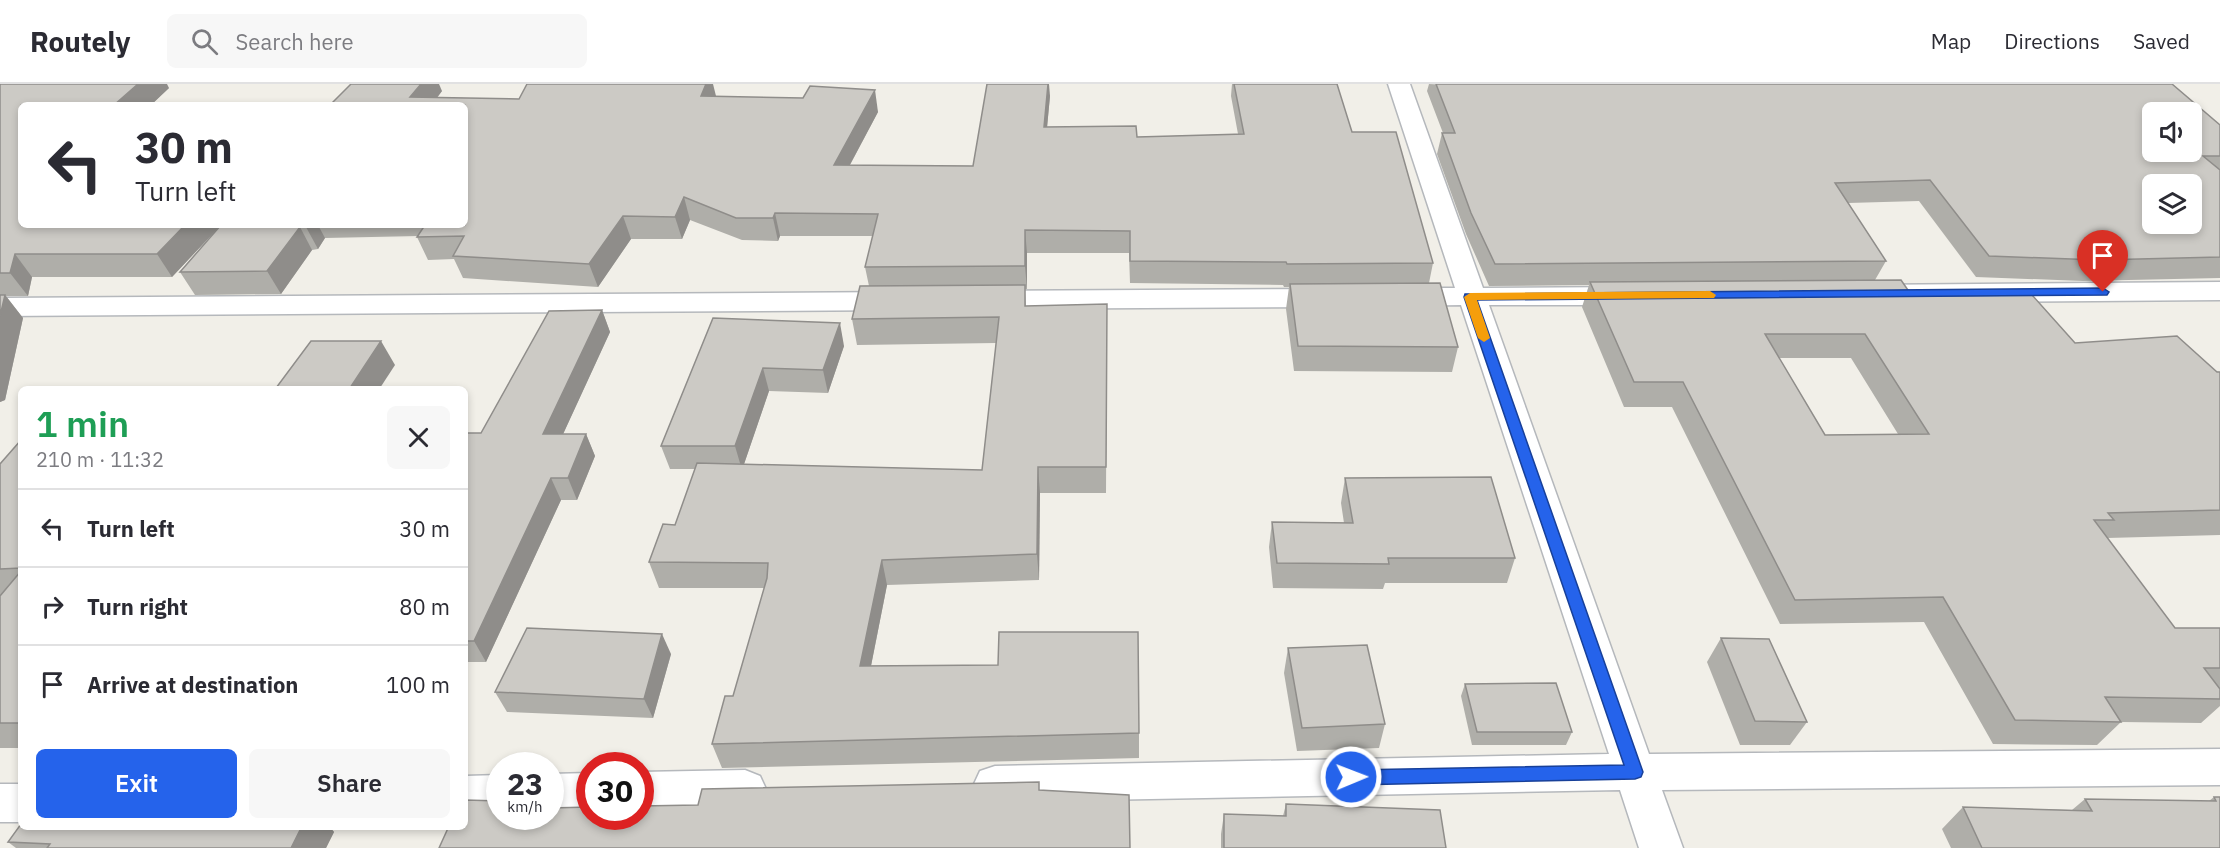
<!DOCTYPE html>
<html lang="en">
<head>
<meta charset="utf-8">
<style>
	:root { --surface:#fff; --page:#f7f7f7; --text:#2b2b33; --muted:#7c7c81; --line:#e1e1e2; --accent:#2563eb }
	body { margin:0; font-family:"IBM Plex Sans",sans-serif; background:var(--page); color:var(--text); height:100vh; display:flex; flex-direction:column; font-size:22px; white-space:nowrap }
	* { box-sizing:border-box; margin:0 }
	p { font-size:20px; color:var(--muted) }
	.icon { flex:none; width:33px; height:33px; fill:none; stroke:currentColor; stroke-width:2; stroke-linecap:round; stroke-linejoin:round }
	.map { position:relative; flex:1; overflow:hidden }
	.panel { position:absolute; left:18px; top:302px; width:450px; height:444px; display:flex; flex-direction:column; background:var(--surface); border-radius:9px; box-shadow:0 3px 9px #0003 }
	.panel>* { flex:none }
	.hud { position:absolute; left:18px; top:18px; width:450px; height:126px; border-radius:9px; box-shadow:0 3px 9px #0003; background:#fff; color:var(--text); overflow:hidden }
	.fabs { position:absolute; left:2142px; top:18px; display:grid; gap:12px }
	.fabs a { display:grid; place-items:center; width:60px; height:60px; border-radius:9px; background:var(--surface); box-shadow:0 3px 9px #0003; font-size:30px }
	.speed { position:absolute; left:486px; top:668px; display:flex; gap:12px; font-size:30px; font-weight:700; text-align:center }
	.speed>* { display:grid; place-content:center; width:78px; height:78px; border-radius:50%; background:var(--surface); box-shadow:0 3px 9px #0003; line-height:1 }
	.speed small { font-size:15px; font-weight:400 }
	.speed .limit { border:9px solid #d22; background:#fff; color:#111 }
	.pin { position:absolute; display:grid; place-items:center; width:51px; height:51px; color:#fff; margin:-62px -26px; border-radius:50% 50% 50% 0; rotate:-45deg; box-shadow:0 0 6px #0007 }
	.pin .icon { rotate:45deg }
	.me { position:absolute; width:66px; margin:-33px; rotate:89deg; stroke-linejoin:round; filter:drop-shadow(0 0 4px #0008) }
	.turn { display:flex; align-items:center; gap:21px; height:126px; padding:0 18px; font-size:27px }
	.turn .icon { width:78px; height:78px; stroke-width:2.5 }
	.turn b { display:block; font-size:42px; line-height:51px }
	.round { display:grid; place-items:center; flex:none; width:63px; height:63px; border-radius:9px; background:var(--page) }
	.head { display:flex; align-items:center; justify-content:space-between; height:102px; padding:0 18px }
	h1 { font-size:36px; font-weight:600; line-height:45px; color:#1e9e55 }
	.primary-button { display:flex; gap:12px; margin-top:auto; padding:12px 18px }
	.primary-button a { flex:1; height:69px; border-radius:9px; background:var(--accent); color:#fff; font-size:24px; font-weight:600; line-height:69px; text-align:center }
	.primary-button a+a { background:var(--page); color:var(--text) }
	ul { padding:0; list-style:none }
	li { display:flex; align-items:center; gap:18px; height:78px; padding:0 18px; border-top:2px solid var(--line) }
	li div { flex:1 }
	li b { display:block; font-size:22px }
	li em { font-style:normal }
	header { display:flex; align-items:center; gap:36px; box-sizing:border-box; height:84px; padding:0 30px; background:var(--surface); border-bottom:2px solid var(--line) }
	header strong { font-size:28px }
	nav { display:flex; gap:33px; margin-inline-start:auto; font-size:21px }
	.search { width:420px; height:54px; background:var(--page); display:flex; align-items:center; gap:15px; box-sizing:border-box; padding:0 21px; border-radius:9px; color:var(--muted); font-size:22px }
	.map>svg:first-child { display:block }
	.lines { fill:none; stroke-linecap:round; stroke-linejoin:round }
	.street-casing { stroke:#b5b8bc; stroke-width:3 }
	.street { fill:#fff; fill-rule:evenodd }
	.wall { fill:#afaea9; fill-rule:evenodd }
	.shaded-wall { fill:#8f8d8a }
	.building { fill:#cccac5; stroke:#8f8d8a; stroke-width:1.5; fill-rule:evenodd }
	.route { fill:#2563eb; stroke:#184099; stroke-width:1.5 }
	.slow { fill:#f59e0b }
</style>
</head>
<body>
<header>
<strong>Routely</strong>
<div class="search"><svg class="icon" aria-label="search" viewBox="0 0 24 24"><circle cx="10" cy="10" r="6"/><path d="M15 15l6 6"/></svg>Search here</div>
<nav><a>Map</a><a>Directions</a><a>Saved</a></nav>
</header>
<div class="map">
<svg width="2220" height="764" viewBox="0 0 2220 764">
	<rect width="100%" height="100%" fill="#f1efe8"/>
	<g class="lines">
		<defs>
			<g id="street">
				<path d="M1388 0H1410L1483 204 1630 203 1640 206 1644 212 1640 218 1630 221H1489L1649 670 2220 665V701L1662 706 1683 764H1639L1620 706 995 718 980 713 974 700 980 687 995 682 1609 670 1461 221 1400 222 1390 219 1386 213 1390 207 1400 204H1455Z"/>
				<path d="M2220 198V216L1865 219 1855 216 1851 210 1855 204 1865 201Z"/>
				<path d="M1333 205 1343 208 1347 214 1343 220 1333 223 980 225 970 222 966 216 970 210 980 207Z"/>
				<path d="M901 208 911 211 915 217 911 223 901 226 0 232V214Z"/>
				<path d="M745 686 760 692 766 705 760 718 745 724 640 726V688Z"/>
				<path d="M590 689V727L550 728V690Z"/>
				<path d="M500 691V729L465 730V692Z"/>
				<rect x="0" y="700" width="21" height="38"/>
			</g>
		</defs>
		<use href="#street" class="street-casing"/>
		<use href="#street" class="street"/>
	</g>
	<g class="wall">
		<path d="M0 0 169 4 151 21H21V141H465L330 21 442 7 437 14 519 15 716 12 878 28 850 81 973 82 1050 12 1047 43 1137 53 1238 50 1231 12 1232 0H1337L1352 48 1433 179 1429 199 1458 263 1452 288 1294 287 1286 225 1289 203H1284L1283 201 1130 199 1129 169H1027V205H1025L1026 222 1107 220 1106 409H1040L1039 496 887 501 871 582 1139 649V674L722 684 712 660 733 612 764 504H659L649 478 675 441 695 385H670L661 362 713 234 844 262 828 309 769 307 744 380 982 386 996 259 857 261 852 235 869 202 865 183 873 152H780L778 157 742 156 690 136 682 155H631L598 203 463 194 454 175 428 176 417 153 418 152 325 154 318 165 312 166 281 210 195 211 180 188 220 142 172 193H32L28 212H6L23 234 5 316 0 318Z"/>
		<path d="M1429 0 2220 41V194L2083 197 1976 193 1919 117 1848 119 1886 177 1875 196 1912 212 2075 259 2220 288V451L2107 454 2175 544H2220V622L2201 639 2121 638 2097 661 1993 660 1924 538 1780 540 1672 323H1624L1582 223 1589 201 1489 202 1466 150 1437 70 1442 49H1443L1427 7ZM1779 274H1851L1898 350 1825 351Z"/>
		<path d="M602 226 610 248 563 350H586L595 372 577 416H561L486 578H465V349H481Z"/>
		<path d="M21 356V664H0V380Z"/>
		<path d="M1345 394 1515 474 1507 499H1385L1383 505 1273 504 1269 463 1272 438 1344 439 1341 419Z"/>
		<path d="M1721 554 1807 638 1790 661H1740L1707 578Z"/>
		<path d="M1288 564 1385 640 1379 664 1297 667 1284 589Z"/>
		<path d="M671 570 653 634 507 628 495 608Z"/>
		<path d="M1465 600 1572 648 1566 661H1472L1461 612Z"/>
		<path d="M2214 713H2220V764H1951L1942 745 1963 723 2072 726 2085 715 2209 717Z"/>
		<path d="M1286 720 1446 764H1221V750L1224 730 1283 732Z"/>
		<path d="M21 742H329L334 748 326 764H16L8 758Z"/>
	</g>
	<g class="shaded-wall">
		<path d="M138 0H167L169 4 151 21H114Z"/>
		<path d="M421 0H439L442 7 431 21 410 13Z"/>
		<path d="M706 0H713L716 12H701Z"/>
		<path d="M1048 0H1049L1050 12 1045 65 1044 43Z"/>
		<path d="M875 6 878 28 838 103 834 81Z"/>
		<path d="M684 113 690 136 682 155 675 133Z"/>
		<path d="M775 129 780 152 778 157 773 134Z"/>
		<path d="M623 132 631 155 598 203 589 180Z"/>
		<path d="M185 141H221L172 193 157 170Z"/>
		<path d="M307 141H318L325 154 318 165 306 143Z"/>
		<path d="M300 143 312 166 281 210 267 187Z"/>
		<path d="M1025 146 1027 169V205L1025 182Z"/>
		<path d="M15 170 32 193 28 212 10 189Z"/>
		<path d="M5 211 23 234 5 316 0 318V232Z"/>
		<path d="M602 226 610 248 553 372 543 350Z"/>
		<path d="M840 239 844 262 828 309 823 286Z"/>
		<path d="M381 257 395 281 380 304H350Z"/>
		<path d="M763 284 769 307 742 386 735 362Z"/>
		<path d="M586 350 595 372 577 416 568 394Z"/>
		<path d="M1038 383 1040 409 1039 496 1037 470Z"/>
		<path d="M551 394 561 416 486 578 474 557Z"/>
		<path d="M882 476 887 501 866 607 860 582Z"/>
		<path d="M662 550 671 570 653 634 644 615Z"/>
		<path d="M302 742H329L334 748 326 764H291Z"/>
	</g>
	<g class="building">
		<path d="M0 0H138L114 21H21V141H185L157 170H15L10 189H0Z"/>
		<path d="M351 0H421L410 13 519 15 527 0H706L701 12 803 14 810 2 875 6 834 81 973 82 987 0H1048L1044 43 1136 42 1137 53 1244 50 1234 0H1337L1352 48H1396L1433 179 1287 180 1286 178 1130 177V147L1025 146V182L865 183 878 130 775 129 773 134H736L684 113 675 133 623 132 589 180 453 172 464 152 417 153 425 141H465V21H330Z"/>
		<path d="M1436 0H2172L2220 41V72H2203L2220 86V173L2098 176 1989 172 1930 96 1835 99 1886 177 1495 180 1471 129 1442 49H1455ZM2152 28H2192V68H2152ZM2152 100H2192V140H2152Z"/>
		<path d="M221 141H307L306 143H300L267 187 180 188Z"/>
		<path d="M1901 196 1912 212 2032 211 2075 259 2177 252 2217 288H2220V426L2108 429 2114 436H2094L2175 544H2220V584H2204L2220 605V615L2105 613 2121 638 2015 636 1943 513 1795 516 1683 298H1634L1590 198ZM1765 250H1865L1929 350 1825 351Z"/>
		<path d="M1440 199 1458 263 1298 262 1290 200Z"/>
		<path d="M1025 201V222L1107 220 1106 383H1038L1037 470 882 476 860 582 998 581 999 548H1138L1139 649 712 660 725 612H733L767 494 768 479 649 478 663 440 675 441 697 379 982 386 999 233 852 235 860 202Z"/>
		<path d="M0 211H5L0 232Z"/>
		<path d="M602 226 543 350H586L568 394H551L474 557H465V349H481L549 227Z"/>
		<path d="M713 234 840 239 823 286 763 284 735 362H661Z"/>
		<path d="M311 257H381L350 304H276Z"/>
		<path d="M21 356V484L0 485V380Z"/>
		<path d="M1491 393 1515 474H1388L1389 480 1277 479 1272 438 1353 439 1345 394Z"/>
		<path d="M21 487V639H0V512Z"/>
		<path d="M527 544 662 550 644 615 495 608Z"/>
		<path d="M1721 554 1769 555 1807 638 1755 637Z"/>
		<path d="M1367 561 1385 640 1302 644 1288 564Z"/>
		<path d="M1556 599 1572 648H1477L1465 600Z"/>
		<path d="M1039 698V706L1129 711 1130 764H439L449 742H465V716L500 717V732H550V724L590 723V732H640V722L698 721 702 705Z"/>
		<path d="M2214 713H2220V764H1982L1963 723 2092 727 2085 715 2216 717Z"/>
		<path d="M1286 720 1440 726 1446 764H1224V730L1286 732Z"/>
		<path d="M21 740V742H302L291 764H47L50 760 8 758Z"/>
	</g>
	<path class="route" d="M2103 204 2109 208 2107 211 1477 216 1643 688 1641 693 1635 695 1351 701 1345 699 1342 693 1345 688 1351 686 1624 681 1464 213 1465 210Z"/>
	<path class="slow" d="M1710 207 1716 211 1714 214 1477 216 1490 254 1484 258 1478 254 1464 213 1470 209Z"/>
</svg>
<div class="fabs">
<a><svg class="icon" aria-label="sound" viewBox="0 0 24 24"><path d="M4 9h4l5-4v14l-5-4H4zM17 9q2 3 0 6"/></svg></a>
<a><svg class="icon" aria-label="layers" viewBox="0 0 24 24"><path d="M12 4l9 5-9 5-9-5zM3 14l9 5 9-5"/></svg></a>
</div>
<div class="speed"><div>23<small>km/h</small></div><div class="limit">30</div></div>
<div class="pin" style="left:2103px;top:208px;background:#d93025"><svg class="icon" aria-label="arrive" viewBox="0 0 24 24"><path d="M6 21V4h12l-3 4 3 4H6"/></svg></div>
<svg class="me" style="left:1351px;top:693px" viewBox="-20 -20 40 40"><circle r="17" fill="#2563eb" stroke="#fff" stroke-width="3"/><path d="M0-11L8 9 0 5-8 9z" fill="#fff"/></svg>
<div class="hud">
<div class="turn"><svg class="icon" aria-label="left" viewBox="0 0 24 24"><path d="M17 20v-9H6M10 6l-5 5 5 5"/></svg><div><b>30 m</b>Turn left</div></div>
</div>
<section class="panel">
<div class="head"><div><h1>1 min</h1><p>210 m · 11:32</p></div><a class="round"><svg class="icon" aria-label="close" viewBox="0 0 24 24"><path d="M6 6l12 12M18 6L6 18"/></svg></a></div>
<ul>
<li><svg class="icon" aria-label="left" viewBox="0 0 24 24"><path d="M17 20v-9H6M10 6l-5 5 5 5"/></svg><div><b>Turn left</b></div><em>30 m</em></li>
<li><svg class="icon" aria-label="right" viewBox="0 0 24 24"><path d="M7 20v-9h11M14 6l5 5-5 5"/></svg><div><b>Turn right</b></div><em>80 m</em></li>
<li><svg class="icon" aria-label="arrive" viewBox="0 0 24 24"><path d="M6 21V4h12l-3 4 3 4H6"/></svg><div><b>Arrive at destination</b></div><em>100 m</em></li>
</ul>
<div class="primary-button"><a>Exit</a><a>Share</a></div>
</section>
</div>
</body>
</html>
